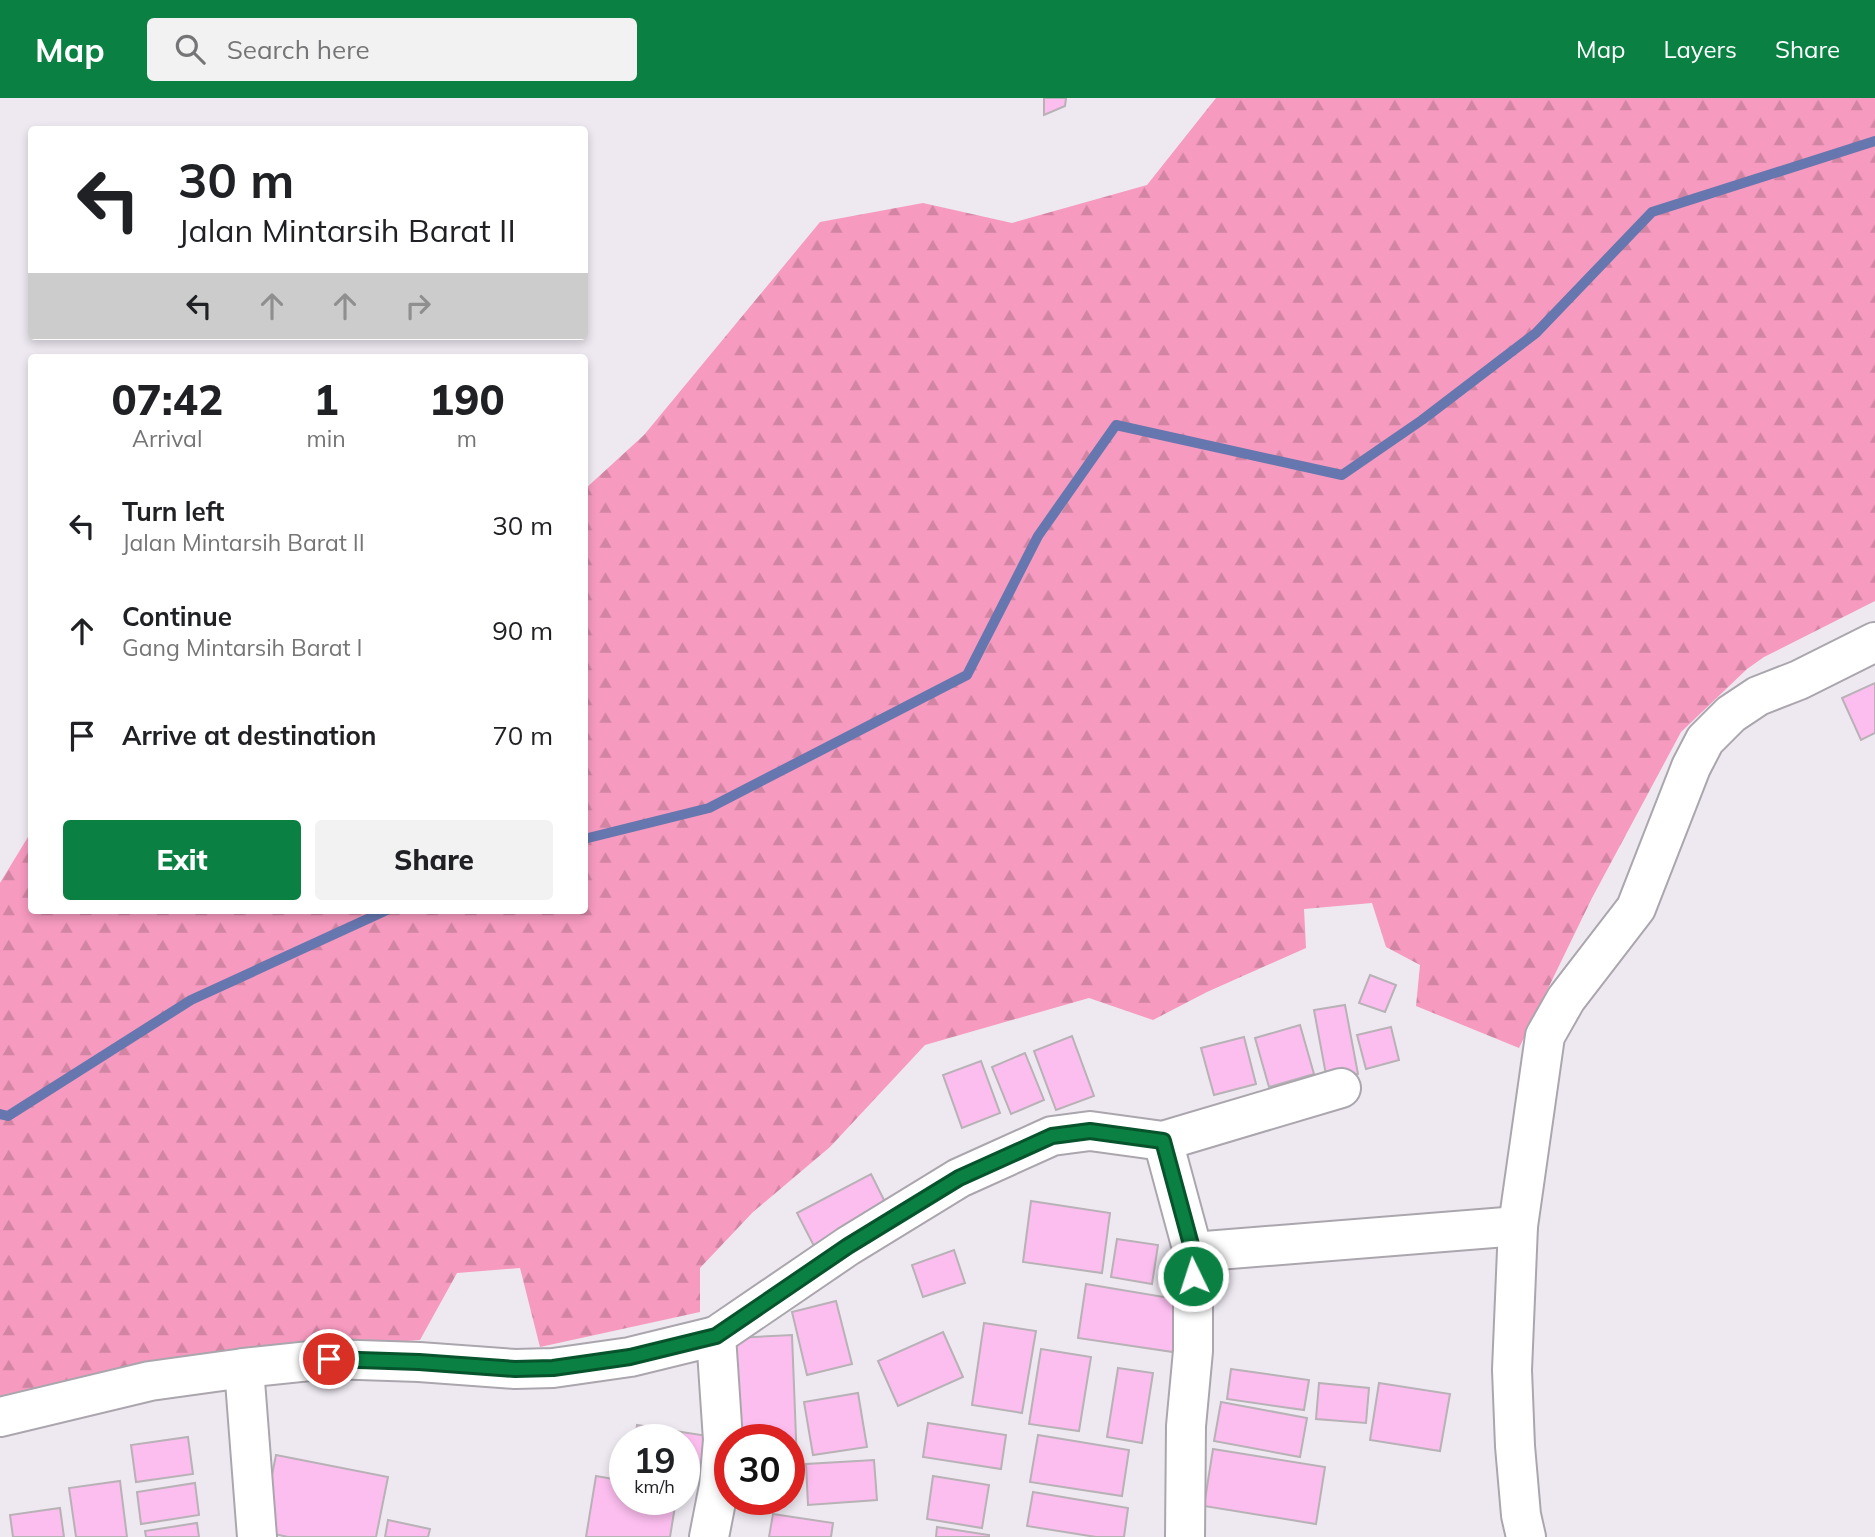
<!DOCTYPE html>
<html lang="en">
<head>
<meta charset="utf-8">
<style>
	:root { --surface:#fff; --page:#f2f2f2; --text:#202124; --muted:#757577; --accent:#0b8043 }
	body { margin:0; font-family:Mulish,sans-serif; background:var(--page); color:var(--text); height:100vh; display:flex; flex-direction:column; font-size:26px; white-space:nowrap }
	* { box-sizing:border-box; margin:0 }
	p { font-size:23px; color:var(--muted) }
	.icon { flex:none; width:38px; height:38px; fill:none; stroke:currentColor; stroke-width:2; stroke-linecap:round; stroke-linejoin:round }
	.map { position:relative; flex:1; overflow:hidden }
	.sheet { position:absolute; left:28px; top:256px; width:560px; height:560px; display:flex; flex-direction:column; background:var(--surface); border-radius:7px; box-shadow:0 4px 10px #0003 }
	.sheet>* { flex:none }
	.hud { position:absolute; left:28px; top:28px; width:560px; height:214px; border-radius:7px; box-shadow:0 4px 10px #0003; background:#fff; color:var(--text); overflow:hidden }
	.speed { position:absolute; left:609px; top:1326px; display:flex; gap:14px; font-size:35px; font-weight:700; text-align:center }
	.speed>* { display:grid; place-content:center; width:91px; height:91px; border-radius:50%; background:var(--surface); box-shadow:0 4px 10px #0003; line-height:1 }
	.speed small { font-size:18px; font-weight:400 }
	.speed .limit { border:10px solid #d22; background:#fff; color:#111 }
	.pin { position:absolute; display:grid; place-items:center; width:60px; height:60px; color:#fff; margin:-30px; border:4px solid #fff; border-radius:50%; box-shadow:0 2px 7px #0007 }
	.me { position:absolute; width:77px; margin:-38px; rotate:356deg; stroke-linejoin:round; filter:drop-shadow(0 0 5px #0008) }
	.turn { display:flex; align-items:center; gap:24px; height:147px; padding:0 35px; font-size:32px }
	.turn .icon { width:91px; height:91px; stroke-width:2.5 }
	.turn b { display:block; font-size:49px; line-height:60px }
	.lanes { display:flex; align-items:center; height:66px; padding:0 35px; background:#0003; justify-content:center; gap:35px; direction:ltr }
	.lanes .off { opacity:.35 }
	.eta { display:flex; justify-content:space-evenly; align-items:center; height:119px; text-align:center }
	.eta b { font-size:42px; font-weight:800; line-height:49px }
	.button { display:flex; gap:14px; margin-top:auto; padding:14px 35px }
	.button a { flex:1; height:80px; border-radius:7px; background:var(--accent); color:#fff; font-size:28px; font-weight:800; line-height:80px; text-align:center }
	.button a+a { background:var(--page); color:var(--text) }
	ul { padding:0; list-style:none }
	li { display:flex; align-items:center; gap:21px; height:105px; padding:0 35px }
	li div { flex:1 }
	li b { display:block; font-size:26px }
	li em { font-style:normal }
	header { display:flex; align-items:center; gap:42px; box-sizing:border-box; height:98px; padding:0 35px; background:var(--accent); color:#fff }
	header strong { font-size:33px }
	nav { display:flex; gap:38px; margin-inline-start:auto; font-size:24px }
	.search { width:490px; height:63px; background:var(--page); display:flex; align-items:center; gap:18px; box-sizing:border-box; padding:0 24px; border-radius:7px; color:var(--muted); font-size:26px }
	.map>svg:first-child { display:block }
	.forest { fill:url(#forest-firs) }
	.lines { fill:none; stroke-linecap:round; stroke-linejoin:round }
	.stream { stroke:#6676ae; stroke-width:10 }
	.building { fill:#fcbeef; stroke:#b8b1b6; stroke-width:2 }
	.minor-casing { stroke:#aba6ae; stroke-width:42 }
	.minor { stroke:#fff; stroke-width:38 }
	.route-casing { stroke:#07532c; stroke-width:18 }
	.route { stroke:#0b8043; stroke-width:12 }
</style>
</head>
<body>
<header>
<strong>Map</strong>
<div class="search"><svg class="icon" aria-label="search" viewBox="0 0 24 24"><circle cx="10" cy="10" r="6"/><path d="M15 15l6 6"/></svg>Search here</div>
<nav><a>Map</a><a>Layers</a><a>Share</a></nav>
</header>
<div class="map">
<svg width="1875" height="1439" viewBox="0 0 1875 1439">
	<defs>
		<pattern id="forest-firs" width="22" height="20" patternUnits="userSpaceOnUse" patternTransform="scale(1.75)"><rect width="22" height="20" fill="#f69abf"/><path d="M5 1l3.5 6h-7zM16 11l3.5 6h-7z" fill="#d284a3"/></pattern>
	</defs>
	<rect width="100%" height="100%" fill="#eee9f1"/>
	<path class="forest" d="M1216 0H1875V503L1764 559 1747 571 1681 634 1592 800 1519 950 1416 908 1420 867 1386 849 1372 805 1304 811 1306 850 1207 894 1153 922 1089 900 925 947 830 1049 753 1114 700 1170V1214L540 1249 520 1170 457 1175 420 1242 286 1252 0 1306V785L31 734 32 812H584L585 391 644 337 820 124 923 105 1012 125 1147 87Z"/>
	<g class="lines">
		<g class="stream">
			<path d="M584 741 709 710 967 577 1038 438 1116 327 1342 377 1422 322 1536 235 1652 114 1875 43"/>
			<path d="M0 1016 8 1018 191 902 387 812"/>
		</g>
	</g>
	<g class="building">
		<path d="M1044 0H1066L1065 8 1044 17Z"/>
		<path d="M1875 585V635L1861 642 1842 600Z"/>
		<path d="M1370 877 1396 887 1385 914 1359 905Z"/>
		<path d="M1345 907 1358 976 1327 982 1314 912Z"/>
		<path d="M1300 927 1314 976 1269 989 1255 940Z"/>
		<path d="M1391 929 1399 962 1366 971 1357 937Z"/>
		<path d="M1072 938 1094 998 1056 1012 1034 953Z"/>
		<path d="M1244 939 1256 986 1214 997 1201 950Z"/>
		<path d="M1025 955 1044 1002 1011 1016 992 969Z"/>
		<path d="M981 963 1000 1015 962 1030 943 977Z"/>
		<path d="M871 1076 889 1112 815 1150 797 1115Z"/>
		<path d="M1031 1103 1110 1115 1102 1175 1023 1164Z"/>
		<path d="M1117 1141 1158 1147 1152 1186 1111 1179Z"/>
		<path d="M954 1152 965 1185 923 1199 912 1167Z"/>
		<path d="M1086 1186 1182 1202 1173 1254 1078 1240Z"/>
		<path d="M836 1203 852 1266 807 1277 792 1214Z"/>
		<path d="M984 1225 1036 1233 1022 1315 972 1307Z"/>
		<path d="M943 1234 963 1279 898 1308 878 1263Z"/>
		<path d="M792 1237 797 1365H789V1342H740L736 1240Z"/>
		<path d="M1041 1251 1091 1259 1079 1333 1029 1326Z"/>
		<path d="M1118 1270 1153 1275 1142 1345 1107 1339Z"/>
		<path d="M1231 1271 1309 1282 1304 1312 1227 1301Z"/>
		<path d="M1319 1285 1369 1290 1366 1325 1316 1321Z"/>
		<path d="M1379 1285 1450 1296 1440 1353 1370 1342Z"/>
		<path d="M858 1295 867 1349 813 1357 804 1304Z"/>
		<path d="M1221 1304 1307 1320 1300 1359 1214 1343Z"/>
		<path d="M928 1325 1006 1337 1001 1371 923 1359Z"/>
		<path d="M637 1327 714 1339 708 1382 684 1379V1342H635Z"/>
		<path d="M1038 1337 1129 1352 1122 1398 1030 1384Z"/>
		<path d="M188 1339 193 1376 136 1384 131 1347Z"/>
		<path d="M1213 1351 1325 1369 1316 1426 1204 1408Z"/>
		<path d="M276 1357 388 1379 376 1439H288L261 1433Z"/>
		<path d="M874 1362 877 1402 808 1407 806 1366Z"/>
		<path d="M596 1378 625 1383V1402H676L670 1439H586Z"/>
		<path d="M933 1378 989 1387 982 1430 927 1421Z"/>
		<path d="M120 1383 127 1439H76L69 1390Z"/>
		<path d="M195 1385 199 1417 141 1426 137 1394Z"/>
		<path d="M1033 1394 1128 1410 1124 1439H1096L1027 1428Z"/>
		<path d="M60 1410 64 1439H13L10 1417Z"/>
		<path d="M773 1416 833 1425 831 1439H769Z"/>
		<path d="M388 1422 430 1431 428 1439H385Z"/>
		<path d="M197 1425 199 1439H146L145 1433Z"/>
		<path d="M937 1429 989 1437V1439H936Z"/>
	</g>
	<g class="lines">
		<defs>
			<g id="minor">
				<path d="M1163 1043 1193 1154V1253L1186 1328 1185 1439"/>
				<path d="M1193 1154 1518 1128"/>
				<path d="M0 1319 150 1283 244 1270"/>
				<path d="M257 1439 244 1270 329 1261 419 1264 515 1271 553 1270 630 1259 716 1238"/>
				<path d="M709 1439 719 1388 723 1342 716 1238 848 1148 959 1080 1052 1038 1090 1033 1163 1043 1341 990"/>
				<path d="M1526 1439 1521 1417 1515 1348 1512 1272 1518 1128 1545 938 1566 901 1636 810 1691 669 1705 642 1731 616 1758 598 1799 582 1875 544"/>
			</g>
		</defs>
		<use href="#minor" class="minor-casing"/>
		<use href="#minor" class="minor"/>
	</g>
	<g class="lines">
		<defs>
			<path id="route" d="M329 1261 419 1264 515 1271 553 1270 630 1259 716 1238 848 1148 959 1080 1052 1038 1090 1033 1163 1043 1193 1154V1178"/>
		</defs>
		<use href="#route" class="route-casing"/>
		<use href="#route" class="route"/>
	</g>
</svg>
<div class="speed"><div>19<small>km/h</small></div><div class="limit">30</div></div>
<div class="pin" style="left:329px;top:1261px;background:#d93025"><svg class="icon" aria-label="arrive" viewBox="0 0 24 24"><path d="M6 21V4h12l-3 4 3 4H6"/></svg></div>
<svg class="me" style="left:1193px;top:1178px" viewBox="-20 -20 40 40"><circle r="17" fill="#0b8043" stroke="#fff" stroke-width="3"/><path d="M0-11L8 9 0 5-8 9z" fill="#fff"/></svg>
<div class="hud">
<div class="turn"><svg class="icon" aria-label="left" viewBox="0 0 24 24"><path d="M17 20v-9H6M10 6l-5 5 5 5"/></svg><div><b>30 m</b>Jalan Mintarsih Barat II</div></div>
<div class="lanes"><svg class="icon" aria-label="left" viewBox="0 0 24 24"><path d="M17 20v-9H6M10 6l-5 5 5 5"/></svg><svg class="icon off" aria-label="ahead" viewBox="0 0 24 24"><path d="M12 20V5M6 11l6-6 6 6"/></svg><svg class="icon off" aria-label="ahead" viewBox="0 0 24 24"><path d="M12 20V5M6 11l6-6 6 6"/></svg><svg class="icon off" aria-label="right" viewBox="0 0 24 24"><path d="M7 20v-9h11M14 6l5 5-5 5"/></svg></div>
</div>
<section class="sheet">
<div class="eta">
<div><b>07:42</b><p>Arrival</p></div>
<div><b>1</b><p>min</p></div>
<div><b>190</b><p>m</p></div>
</div>
<ul>
<li><svg class="icon" aria-label="left" viewBox="0 0 24 24"><path d="M17 20v-9H6M10 6l-5 5 5 5"/></svg><div><b>Turn left</b><p>Jalan Mintarsih Barat II</p></div><em>30 m</em></li>
<li><svg class="icon" aria-label="ahead" viewBox="0 0 24 24"><path d="M12 20V5M6 11l6-6 6 6"/></svg><div><b>Continue</b><p>Gang Mintarsih Barat I</p></div><em>90 m</em></li>
<li><svg class="icon" aria-label="arrive" viewBox="0 0 24 24"><path d="M6 21V4h12l-3 4 3 4H6"/></svg><div><b>Arrive at destination</b></div><em>70 m</em></li>
</ul>
<div class="button"><a>Exit</a><a>Share</a></div>
</section>
</div>
</body>
</html>
